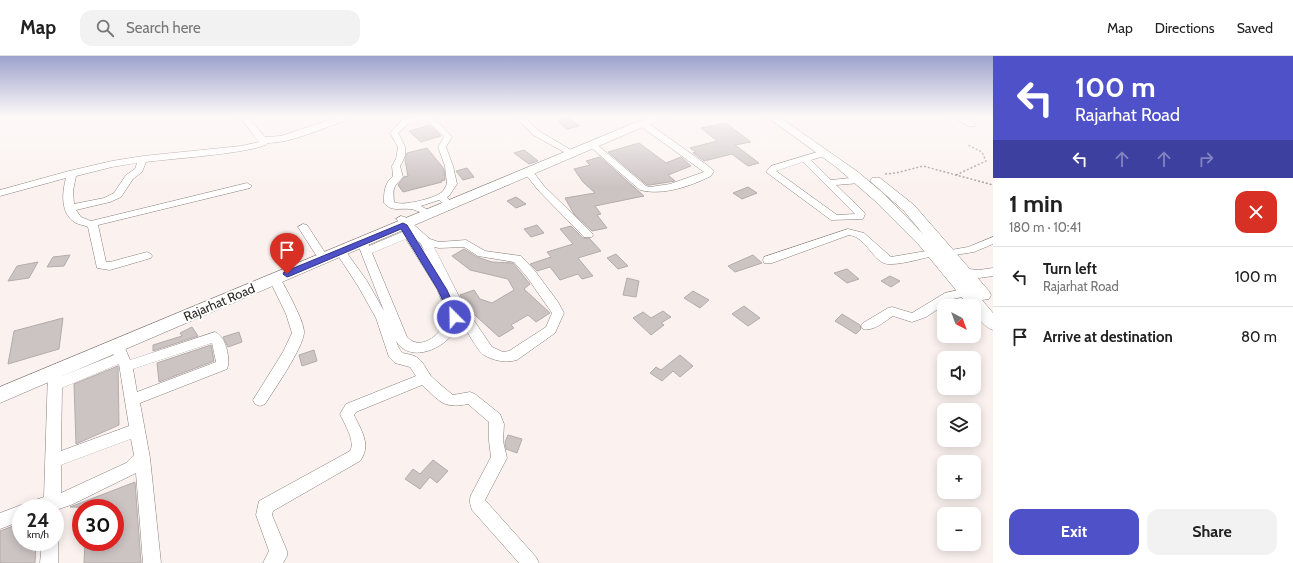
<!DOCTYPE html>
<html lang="en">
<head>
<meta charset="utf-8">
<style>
	:root { --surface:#fff; --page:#f2f2f2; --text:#222; --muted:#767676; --line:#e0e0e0; --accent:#4e51c8 }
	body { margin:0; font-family:Cabin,sans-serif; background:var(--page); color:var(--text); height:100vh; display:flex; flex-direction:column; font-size:15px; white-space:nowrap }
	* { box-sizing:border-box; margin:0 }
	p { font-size:13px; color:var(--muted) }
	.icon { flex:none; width:22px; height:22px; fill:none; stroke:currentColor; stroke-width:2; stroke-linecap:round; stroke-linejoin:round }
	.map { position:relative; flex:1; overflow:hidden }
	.panel { display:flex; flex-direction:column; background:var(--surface); width:300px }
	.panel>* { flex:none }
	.top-card { background:#4e51c8; color:#fff; overflow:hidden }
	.needle { width:26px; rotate:139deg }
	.buttons { position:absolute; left:937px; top:243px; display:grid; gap:8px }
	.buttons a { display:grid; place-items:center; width:44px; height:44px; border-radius:8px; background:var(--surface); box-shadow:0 2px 10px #0003; font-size:20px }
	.speed { position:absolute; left:12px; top:443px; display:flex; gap:8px; font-size:20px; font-weight:700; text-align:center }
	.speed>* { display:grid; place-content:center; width:52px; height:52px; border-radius:50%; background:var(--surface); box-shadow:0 2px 10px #0003; line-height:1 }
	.speed small { font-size:10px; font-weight:400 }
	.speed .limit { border:6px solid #d22; background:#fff; color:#111 }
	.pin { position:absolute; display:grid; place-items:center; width:34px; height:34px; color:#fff; margin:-41px -17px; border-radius:50% 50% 50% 0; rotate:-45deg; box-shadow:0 0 4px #0007 }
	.pin .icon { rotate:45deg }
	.me { position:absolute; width:44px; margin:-22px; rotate:337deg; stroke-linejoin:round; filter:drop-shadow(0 0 3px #0008) }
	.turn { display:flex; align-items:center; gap:14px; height:84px; padding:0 16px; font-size:18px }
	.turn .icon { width:52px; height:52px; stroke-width:2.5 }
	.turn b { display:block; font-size:28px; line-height:34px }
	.lanes { display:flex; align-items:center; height:38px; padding:0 16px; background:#0003; justify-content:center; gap:20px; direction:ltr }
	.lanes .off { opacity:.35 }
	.round { display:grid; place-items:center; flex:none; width:42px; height:42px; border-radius:12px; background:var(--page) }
	.head { display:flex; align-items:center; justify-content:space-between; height:68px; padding:0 16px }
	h1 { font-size:24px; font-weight:700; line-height:30px }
	.cta { display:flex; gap:8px; margin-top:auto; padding:8px 16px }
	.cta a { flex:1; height:46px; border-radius:12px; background:var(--accent); color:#fff; font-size:16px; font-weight:700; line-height:46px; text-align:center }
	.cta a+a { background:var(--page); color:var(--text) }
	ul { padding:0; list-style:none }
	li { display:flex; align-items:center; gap:12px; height:60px; padding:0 16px; border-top:1px solid var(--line) }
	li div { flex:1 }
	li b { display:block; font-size:15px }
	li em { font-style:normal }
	header { display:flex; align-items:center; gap:24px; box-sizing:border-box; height:56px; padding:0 20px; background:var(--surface); border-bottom:1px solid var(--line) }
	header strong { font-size:19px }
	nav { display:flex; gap:22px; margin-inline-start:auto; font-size:14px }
	.search { width:280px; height:36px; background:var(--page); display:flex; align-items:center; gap:10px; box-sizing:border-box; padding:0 14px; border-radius:12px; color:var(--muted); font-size:15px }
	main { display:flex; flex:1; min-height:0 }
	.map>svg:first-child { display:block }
	.building { fill:#ccc3c3; stroke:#b4abab }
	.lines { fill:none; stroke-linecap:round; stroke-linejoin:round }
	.minor-casing { stroke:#87807c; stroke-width:1 }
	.major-casing { stroke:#87807c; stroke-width:1 }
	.path { stroke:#a49e9b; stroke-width:1.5; stroke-dasharray:2 2; stroke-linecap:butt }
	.minor { fill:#fff; fill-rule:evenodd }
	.major { fill:#fff; fill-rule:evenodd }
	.route { fill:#4e51c8; stroke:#333582 }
	.labels { text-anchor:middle; stroke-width:4; stroke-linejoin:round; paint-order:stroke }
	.street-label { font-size:13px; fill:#2b2826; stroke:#fff }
</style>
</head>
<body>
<header>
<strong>Map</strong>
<div class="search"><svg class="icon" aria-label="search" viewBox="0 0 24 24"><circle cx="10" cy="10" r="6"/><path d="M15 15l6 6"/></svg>Search here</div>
<nav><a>Map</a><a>Directions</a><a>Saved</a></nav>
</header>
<main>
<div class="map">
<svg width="993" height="507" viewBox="0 0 993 507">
	<rect width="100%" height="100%" fill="#fbf2ef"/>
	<g class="building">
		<path d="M570 62 579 70 567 73 558 65Z"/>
		<path d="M726 67 751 86 735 89 759 107 748 110 732 98 704 105 693 97 696 96 690 92 717 85 701 72Z"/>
		<path d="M430 69 441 80 421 86 409 75Z"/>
		<path d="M639 87 666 107 681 101 691 110 668 119 675 125 650 129H647L608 96Z"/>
		<path d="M427 92 444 113 445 124 441 125 442 126 403 136 398 129 404 121 408 120 405 104 407 97Z"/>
		<path d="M524 94 532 100 538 105 529 108 514 97Z"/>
		<path d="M600 101 644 140 595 150 601 158 597 159 607 172 592 175 574 158 565 142 595 137 583 126 574 113 590 109 586 105Z"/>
		<path d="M467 112 474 121 463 124 456 115Z"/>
		<path d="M748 131 757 137 742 143 733 137Z"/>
		<path d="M516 141 526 148 516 152 507 145Z"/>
		<path d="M537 169 544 177 531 181 524 173Z"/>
		<path d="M571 170 583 182H589L601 195 578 202 593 220 582 223 578 218 560 224 550 211 537 215 530 208 551 201 547 196 573 188 560 173Z"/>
		<path d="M464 193 477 201 492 206 513 207 530 228 524 233 550 257 536 266 528 259 511 269 514 272 499 281 467 252 460 239 474 234 480 243 492 247 514 234 508 223 470 214 452 200Z"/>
		<path d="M616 198 628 210 618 213 607 202Z"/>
		<path d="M70 199 64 210 47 211 53 201Z"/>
		<path d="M753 199 762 207 735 216 728 210Z"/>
		<path d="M38 206 29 222 8 225 17 210Z"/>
		<path d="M847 213 859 223 847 227 834 217Z"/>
		<path d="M890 220 900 225 891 231 881 225Z"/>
		<path d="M627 222 639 225 636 241 623 239Z"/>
		<path d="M693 235 709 244 700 252 684 242Z"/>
		<path d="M744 250 760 262 748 270 732 258Z"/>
		<path d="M663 255 671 261 661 267 664 269 651 279 633 262 643 256 651 262Z"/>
		<path d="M842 258 860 269 861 273 856 278 835 265Z"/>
		<path d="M63 262 59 293 8 308 14 275Z"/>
		<path d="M192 271 198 280 153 295V289L182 280 180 277Z"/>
		<path d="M239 276 242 286 228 291 223 281Z"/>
		<path d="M211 289 214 305 159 326 157 307Z"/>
		<path d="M314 294 317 305 302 310 299 299Z"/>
		<path d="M680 299 693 310 680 321 673 315 662 325 650 317 656 311 661 314Z"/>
		<path d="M118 310 119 369 76 388 74 328Z"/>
		<path d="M508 379 522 383 517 397 506 393 505 386Z"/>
		<path d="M433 404 448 415 437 427 430 421 420 433 405 423 413 413 420 418Z"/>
		<path d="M135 426 141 507H84L85 486H115V452L70 451Z"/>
		<path d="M21 467V486H36L35 507H0V475Z"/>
	</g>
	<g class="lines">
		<defs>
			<g id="minor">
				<path d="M239 60H247L265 81 281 80 341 60H349L345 65C322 72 292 87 268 87 259 97 166 103 146 106L142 116 133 123 121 141 110 146 76 154 81 161 91 165 247 127 252 130 250 132 98 169 106 206H110L147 196 151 198 152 200 151 202 110 214 97 212 88 171C84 169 80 169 76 167 60 158 62 137 66 122L0 140V134L69 115 112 105 143 100 241 90 259 86ZM137 107 135 113 126 119 114 137 104 142 74 148 73 135 76 120 112 111Z"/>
				<path d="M419 60H432L452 81 446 91 453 110 457 128 449 140 447 141 450 145 448 147H442L439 144 421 150 428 154 423 157C419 156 414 153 410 153 399 152 392 156 384 147 384 136 384 128 393 120L392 110 396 103 398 91 390 77 402 64ZM426 63 444 81 438 91 445 110 447 128C446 130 444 134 442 136 436 142 401 151 394 146 393 130 393 132 403 121L400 110C409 96 406 91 398 77L408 68Z"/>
				<path d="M515 60H523L539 75 571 94 570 96H564L533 79Z"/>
				<path d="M950 60H960L976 68 975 70H969Z"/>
				<path d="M639 65H645L707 109 714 115 711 120C691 130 663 140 640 134L587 88 588 86H594L646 130 650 131 670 128 704 116 639 69Z"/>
				<path d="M824 94 827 95 828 97 827 99 811 104 831 124 860 121 865 124 860 127 836 129 864 156 865 158 863 163 831 164 766 116 771 110ZM803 106 855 158 837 159 776 115Z"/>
				<path d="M528 112 531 113 544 130 592 177 593 179 592 181H584L538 134 523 115Z"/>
				<path d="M401 160 405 161 430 183 439 186 466 184 485 195 521 200 535 215 558 246 564 257 555 277 517 304C506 307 494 305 484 299 478 296 464 270 460 263 458 269 455 275 451 280 438 295 409 306 396 285 403 305 406 293 419 303 424 307 427 315 431 320 438 327 446 333 453 339L470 336 475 338 500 358 504 368 503 385 507 402 485 444 536 501 539 507H519L472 454C470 447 469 445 471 439L491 401 489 385V366L468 348C442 353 440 345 422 329L356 356 354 359C361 374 372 389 360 405L273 455 272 459 287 495V500L283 507H263L269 495 256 459 259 445 350 395C356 386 344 367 340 358L346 348 416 320 410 311 395 307 389 301 376 262 358 230 335 195 336 193H344L367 225 384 255 357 186 358 184H366L369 190 402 176 401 174 404 171 396 163ZM406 183 437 233 448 261C443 276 422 297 407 281L372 197ZM417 184 421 188 425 196ZM434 191 439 192 464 191 478 200 514 206 527 221 552 257 546 271 509 295 503 296 492 291 464 250Z"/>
				<path d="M303 168 307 169 324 195 325 197 324 199H316L298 171Z"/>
				<path d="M848 173 864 177 891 201 932 194 936 195 937 197 936 199 932 200C921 203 899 209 888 208 873 207 867 181 849 179L772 207H764L763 204 764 201Z"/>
				<path d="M993 181V188L974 196 949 200 945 199 944 197 945 195 968 191Z"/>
				<path d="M958 212 979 214 993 212V220L979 222 954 219 952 216 954 213Z"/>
				<path d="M275 219 279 220C285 231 305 266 304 277 303 292 274 334 265 348L260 350 255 348 253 344 283 296 292 277 286 258 269 223 271 220Z"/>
				<path d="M967 232 971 233 973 236 971 239 953 243 926 261 912 266 893 260C885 265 873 276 863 273L861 270 863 267 888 252 892 251 912 257 945 237Z"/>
				<path d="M215 276C226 280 231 304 227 313L140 347 150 402 161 507H143L136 417 71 449 59 453 55 458V452H21V465L0 473V457L21 449 27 452 29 446 44 441 48 316 50 312 55 311 60 312 62 320 114 299 108 291 109 288 114 286 125 292 130 304ZM212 287 216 306 137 336 133 313ZM119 308 129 370 61 395 62 332ZM131 383 134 399 126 407 61 437V409Z"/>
				<path d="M55 480 58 486V507H40L42 486H55Z"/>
			</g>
			<g id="major">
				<path d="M651 60H665L664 62 0 347V331Z"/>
				<path d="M766 60H778L858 116 884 138 923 178 904 155 870 125 872 122H880L914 149 989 235 991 239 989 243 982 244 993 257V274C984 271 974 259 974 250H969L919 189 874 144 836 111Z"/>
			</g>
		</defs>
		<use href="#minor" class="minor-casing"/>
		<use href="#major" class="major-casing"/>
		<g class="path">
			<path d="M885 118 896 117 923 110 993 129"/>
			<path d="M956 119 986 105 982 96 968 89"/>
		</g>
		<use href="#minor" class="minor"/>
		<use href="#major" class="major"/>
	</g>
	<linearGradient id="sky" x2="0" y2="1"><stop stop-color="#9da2cd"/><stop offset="0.46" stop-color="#fdf9f8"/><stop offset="1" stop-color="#fdf9f8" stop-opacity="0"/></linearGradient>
	<rect width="993" height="131" fill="url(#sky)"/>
	<path class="route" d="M403 167 407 169 447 234 459 261 457 263H451L438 234 401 173 290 220 287 221 283 218 284 216Z"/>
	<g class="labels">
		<g class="street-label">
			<text transform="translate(219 246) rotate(-23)" y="5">Rajarhat Road</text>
		</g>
	</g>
</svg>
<div class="buttons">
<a><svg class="needle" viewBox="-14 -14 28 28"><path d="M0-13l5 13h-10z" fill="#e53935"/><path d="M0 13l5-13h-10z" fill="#767676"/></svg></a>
<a><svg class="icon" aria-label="sound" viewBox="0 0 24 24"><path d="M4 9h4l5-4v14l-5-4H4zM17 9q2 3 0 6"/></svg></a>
<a><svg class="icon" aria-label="layers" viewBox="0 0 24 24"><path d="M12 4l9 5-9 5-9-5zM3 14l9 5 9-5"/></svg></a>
<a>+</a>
<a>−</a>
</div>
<div class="speed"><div>24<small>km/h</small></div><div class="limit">30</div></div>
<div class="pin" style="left:287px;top:218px;background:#d93025"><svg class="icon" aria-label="arrive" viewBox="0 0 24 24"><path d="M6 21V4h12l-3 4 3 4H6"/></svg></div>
<svg class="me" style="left:454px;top:261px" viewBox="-20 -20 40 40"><circle r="17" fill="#4e51c8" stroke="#fff" stroke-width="3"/><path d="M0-11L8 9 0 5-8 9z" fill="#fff"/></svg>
</div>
<section class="panel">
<div class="top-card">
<div class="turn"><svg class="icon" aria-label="left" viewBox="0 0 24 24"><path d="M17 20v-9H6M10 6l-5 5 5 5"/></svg><div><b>100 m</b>Rajarhat Road</div></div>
<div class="lanes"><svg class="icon" aria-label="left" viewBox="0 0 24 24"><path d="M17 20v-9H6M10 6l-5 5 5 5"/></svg><svg class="icon off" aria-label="ahead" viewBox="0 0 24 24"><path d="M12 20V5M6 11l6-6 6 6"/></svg><svg class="icon off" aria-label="ahead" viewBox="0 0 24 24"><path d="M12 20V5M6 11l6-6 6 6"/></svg><svg class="icon off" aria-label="right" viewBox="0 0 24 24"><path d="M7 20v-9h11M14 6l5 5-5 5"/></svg></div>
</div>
<div class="head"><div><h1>1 min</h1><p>180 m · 10:41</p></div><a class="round" style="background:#d93025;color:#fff"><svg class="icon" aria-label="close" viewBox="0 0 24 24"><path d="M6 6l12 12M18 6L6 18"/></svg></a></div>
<ul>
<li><svg class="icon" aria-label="left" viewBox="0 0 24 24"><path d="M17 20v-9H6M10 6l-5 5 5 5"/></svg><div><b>Turn left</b><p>Rajarhat Road</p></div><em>100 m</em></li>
<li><svg class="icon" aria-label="arrive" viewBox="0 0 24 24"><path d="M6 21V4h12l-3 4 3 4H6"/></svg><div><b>Arrive at destination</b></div><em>80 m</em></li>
</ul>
<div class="cta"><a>Exit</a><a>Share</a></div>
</section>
</main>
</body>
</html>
